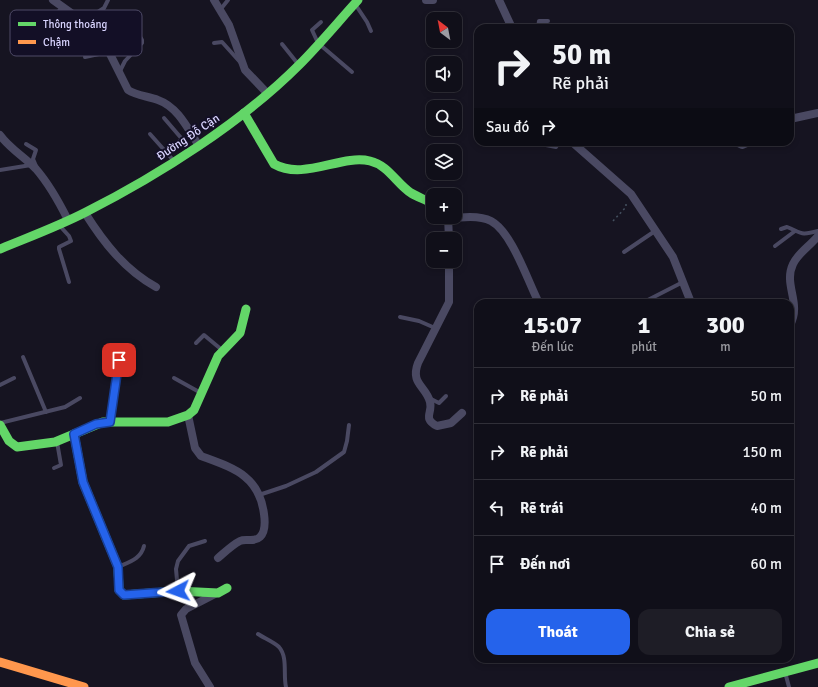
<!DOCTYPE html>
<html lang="vi">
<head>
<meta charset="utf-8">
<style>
	:root { --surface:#100f19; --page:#1e1d26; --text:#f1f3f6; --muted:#9c9ca2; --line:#302f38; --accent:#2563eb }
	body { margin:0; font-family:Signika,sans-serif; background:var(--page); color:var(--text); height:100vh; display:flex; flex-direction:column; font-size:15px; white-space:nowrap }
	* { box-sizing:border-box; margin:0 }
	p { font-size:13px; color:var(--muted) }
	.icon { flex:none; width:22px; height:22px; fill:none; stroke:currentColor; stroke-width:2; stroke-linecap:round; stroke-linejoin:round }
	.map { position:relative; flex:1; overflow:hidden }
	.drawer { position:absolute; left:474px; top:299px; width:320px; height:364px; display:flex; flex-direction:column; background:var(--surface); border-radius:12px; box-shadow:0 2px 6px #0003,0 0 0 1px var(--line) }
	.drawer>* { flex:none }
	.banner { position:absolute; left:474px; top:24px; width:320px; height:122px; border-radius:12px; box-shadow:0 2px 6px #0003,0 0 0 1px var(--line); background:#100f19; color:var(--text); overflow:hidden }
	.needle { width:26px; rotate:328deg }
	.fabs { position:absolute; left:426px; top:12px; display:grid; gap:8px }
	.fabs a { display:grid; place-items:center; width:36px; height:36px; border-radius:8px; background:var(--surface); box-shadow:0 2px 6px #0003,0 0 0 1px var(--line); font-size:20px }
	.pin { position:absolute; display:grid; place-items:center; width:34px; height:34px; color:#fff; margin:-17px; border-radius:8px; box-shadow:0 2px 6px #0006 }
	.me { position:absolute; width:44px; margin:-22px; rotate:266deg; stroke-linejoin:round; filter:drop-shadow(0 0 3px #0008) }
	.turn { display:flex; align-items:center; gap:14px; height:84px; padding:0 12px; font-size:18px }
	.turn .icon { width:52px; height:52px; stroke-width:2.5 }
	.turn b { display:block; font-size:28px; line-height:34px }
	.then { display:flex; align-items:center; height:38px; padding:0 12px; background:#0003; gap:8px; font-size:15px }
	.eta { display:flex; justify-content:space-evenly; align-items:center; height:68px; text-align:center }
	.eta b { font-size:24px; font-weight:700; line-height:28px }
	.button { display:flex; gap:8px; margin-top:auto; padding:8px 12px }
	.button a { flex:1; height:46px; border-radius:12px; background:var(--accent); color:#fff; font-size:16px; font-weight:700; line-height:46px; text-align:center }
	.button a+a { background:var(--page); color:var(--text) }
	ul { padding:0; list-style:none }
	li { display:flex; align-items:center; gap:12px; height:56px; padding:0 12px; border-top:1px solid var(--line) }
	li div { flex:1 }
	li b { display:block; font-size:15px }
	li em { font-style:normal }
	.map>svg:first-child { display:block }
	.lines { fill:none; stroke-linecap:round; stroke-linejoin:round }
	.path { stroke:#44505f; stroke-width:1.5; stroke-dasharray:2 3; stroke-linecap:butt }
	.lane { stroke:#4a4962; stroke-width:4 }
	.street { stroke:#4a4962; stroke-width:8 }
	.fast { stroke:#63d668; stroke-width:9 }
	.slow { stroke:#ff974d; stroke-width:9 }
	.route-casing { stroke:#184099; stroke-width:10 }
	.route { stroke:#2563eb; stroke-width:7 }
	.labels { text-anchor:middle; stroke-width:4; stroke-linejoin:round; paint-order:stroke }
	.street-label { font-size:12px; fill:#d9d4ff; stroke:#130f26 }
	.key { fill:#130f26; stroke:#4e4a67; stroke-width:1 }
	.key-label { font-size:11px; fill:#d9d4ff }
</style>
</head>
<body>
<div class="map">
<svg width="818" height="687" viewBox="0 0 818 687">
	<rect width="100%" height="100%" fill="#161421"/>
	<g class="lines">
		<path class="path" d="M613 221 626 207V202"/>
		<g class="lane">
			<path d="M355 4 367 22 371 31"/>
			<path d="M220 10 228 0"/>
			<path d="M20 15 30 26H32L51 19 63 7"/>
			<path d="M84 21 104 8 108 0"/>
			<path d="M321 22 312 30 318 43 352 72"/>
			<path d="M515 28H529"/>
			<path d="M538 28 539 21H548"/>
			<path d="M214 43 222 42 240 62"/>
			<path d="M282 44 298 64"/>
			<path d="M85 57 108 52"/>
			<path d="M119 73 125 61 142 43V40L136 30"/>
			<path d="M164 118 182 139 166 152"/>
			<path d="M150 134 174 161"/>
			<path d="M26 144 36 150 33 159 36 166"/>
			<path d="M546 145 556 147 559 142"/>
			<path d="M0 170 31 165"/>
			<path d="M59 225 69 236 71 241 59 247V249L69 282"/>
			<path d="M781 229 787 227C802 233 800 236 818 231"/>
			<path d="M775 246 795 231"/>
			<path d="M624 252 655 231"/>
			<path d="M642 303 683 282"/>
			<path d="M400 317 419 321 435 328"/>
			<path d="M196 343 204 335 222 350"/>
			<path d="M23 357 46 412"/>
			<path d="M174 378 201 393"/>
			<path d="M0 385 14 378"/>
			<path d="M429 398 439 403 446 396"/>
			<path d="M110 421 119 360"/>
			<path d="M0 423 65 407 80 398"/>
			<path d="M54 468 61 465 57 442"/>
			<path d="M259 495 286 486 316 472 344 452 347 441 349 425"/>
			<path d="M118 567C129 562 141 559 144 546"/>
			<path d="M178 591 176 569 178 561 189 546 205 541"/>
			<path d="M258 634C264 638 274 642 279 647 288 657 283 675 286 687"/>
			<path d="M785 672 789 687"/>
		</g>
		<g class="street">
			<path d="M53 0 95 30 106 46 128 90C137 96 148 96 158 100 178 107 188 129 199 146"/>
			<path d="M214 0 229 25 245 70 267 93"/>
			<path d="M426 0H433"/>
			<path d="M499 0 512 28"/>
			<path d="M790 119 818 113"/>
			<path d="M0 135C10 149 25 157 36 169 49 184 59 202 68 220"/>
			<path d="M572 142 631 194 673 257 690 300"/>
			<path d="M736 142 742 145 749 142"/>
			<path d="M85 213C104 243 125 270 156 287"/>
			<path d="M448 217 449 239"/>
			<path d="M448 219C460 217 480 215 491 221 512 232 528 282 539 303"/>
			<path d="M449 261V302L418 363C410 384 426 386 430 402 433 413 422 418 437 426L451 423 462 413"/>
			<path d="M790 325C802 303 783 285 793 264 798 253 810 246 818 236"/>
			<path d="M188 415 195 448 201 456C233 468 259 475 264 514 265 521 265 532 260 537 254 543 246 538 240 541 232 545 224 553 218 558"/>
			<path d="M210 687 195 663 181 615 186 609 217 593"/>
		</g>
		<g class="fast">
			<path d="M244 113 274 164C304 181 341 154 370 161 388 165 397 184 411 193 418 197 426 200 433 204"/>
			<path d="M0 249C29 237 59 226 86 212 159 175 241 123 299 65 320 44 338 22 358 0"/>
			<path d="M0 425 9 441 17 447 55 442 103 422H168L188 415 194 410 218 356 240 333 246 309"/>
			<path d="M74 434 83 482 118 567 119 590 124 595 178 591 218 593 227 588"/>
			<path d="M729 687 818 663"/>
		</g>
		<path class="slow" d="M0 662 84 687"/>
	</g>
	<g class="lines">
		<defs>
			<path id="route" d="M119 360 110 422 96 424 74 434 83 482 118 567 119 590 124 595 178 591"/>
		</defs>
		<use href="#route" class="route-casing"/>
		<use href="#route" class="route"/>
	</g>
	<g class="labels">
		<g class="street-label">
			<text transform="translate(188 137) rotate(-34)" y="4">Đường Đỗ Cận</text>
		</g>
	</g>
	<rect x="10" y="10" width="132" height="46" rx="6" class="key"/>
	<rect x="18" y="22" width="18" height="4" fill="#63d668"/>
	<rect x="18" y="40" width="18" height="4" fill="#ff974d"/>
	<g class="key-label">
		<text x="43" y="28">Thông thoáng</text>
		<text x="43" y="46">Chậm</text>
	</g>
</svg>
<div class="fabs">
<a><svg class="needle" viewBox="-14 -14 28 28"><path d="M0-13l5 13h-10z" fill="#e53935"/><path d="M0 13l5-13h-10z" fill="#9c9ca2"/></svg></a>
<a><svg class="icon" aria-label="sound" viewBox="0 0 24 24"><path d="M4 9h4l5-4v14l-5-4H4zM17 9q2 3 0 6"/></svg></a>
<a><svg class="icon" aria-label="search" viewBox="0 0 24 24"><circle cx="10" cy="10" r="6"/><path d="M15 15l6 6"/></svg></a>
<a><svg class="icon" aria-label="layers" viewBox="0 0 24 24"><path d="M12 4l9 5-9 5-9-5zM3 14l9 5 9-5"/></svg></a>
<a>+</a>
<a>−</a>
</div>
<div class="pin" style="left:119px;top:360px;background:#d93025"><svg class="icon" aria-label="arrive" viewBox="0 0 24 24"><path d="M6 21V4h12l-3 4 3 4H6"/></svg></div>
<svg class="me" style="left:178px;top:591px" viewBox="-20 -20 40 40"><path d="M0-17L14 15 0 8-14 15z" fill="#2563eb" stroke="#fff" stroke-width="4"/></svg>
<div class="banner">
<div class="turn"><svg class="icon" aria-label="right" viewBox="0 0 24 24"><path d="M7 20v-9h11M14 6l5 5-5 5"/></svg><div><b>50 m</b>Rẽ phải</div></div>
<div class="then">Sau đó<svg class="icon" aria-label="right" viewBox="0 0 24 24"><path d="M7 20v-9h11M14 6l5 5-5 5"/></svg></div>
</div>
<section class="drawer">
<div class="eta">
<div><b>15:07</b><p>Đến lúc</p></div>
<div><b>1</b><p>phút</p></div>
<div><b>300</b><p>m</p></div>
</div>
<ul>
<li><svg class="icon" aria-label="right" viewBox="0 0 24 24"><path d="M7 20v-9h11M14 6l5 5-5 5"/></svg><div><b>Rẽ phải</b></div><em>50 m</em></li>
<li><svg class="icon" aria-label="right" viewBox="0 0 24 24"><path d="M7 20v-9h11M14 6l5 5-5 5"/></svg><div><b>Rẽ phải</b></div><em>150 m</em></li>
<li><svg class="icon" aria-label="left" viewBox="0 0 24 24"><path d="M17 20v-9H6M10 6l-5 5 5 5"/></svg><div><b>Rẽ trái</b></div><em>40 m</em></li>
<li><svg class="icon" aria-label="arrive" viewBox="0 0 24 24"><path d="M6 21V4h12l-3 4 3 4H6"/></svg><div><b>Đến nơi</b></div><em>60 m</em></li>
</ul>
<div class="button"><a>Thoát</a><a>Chia sẻ</a></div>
</section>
</div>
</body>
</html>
